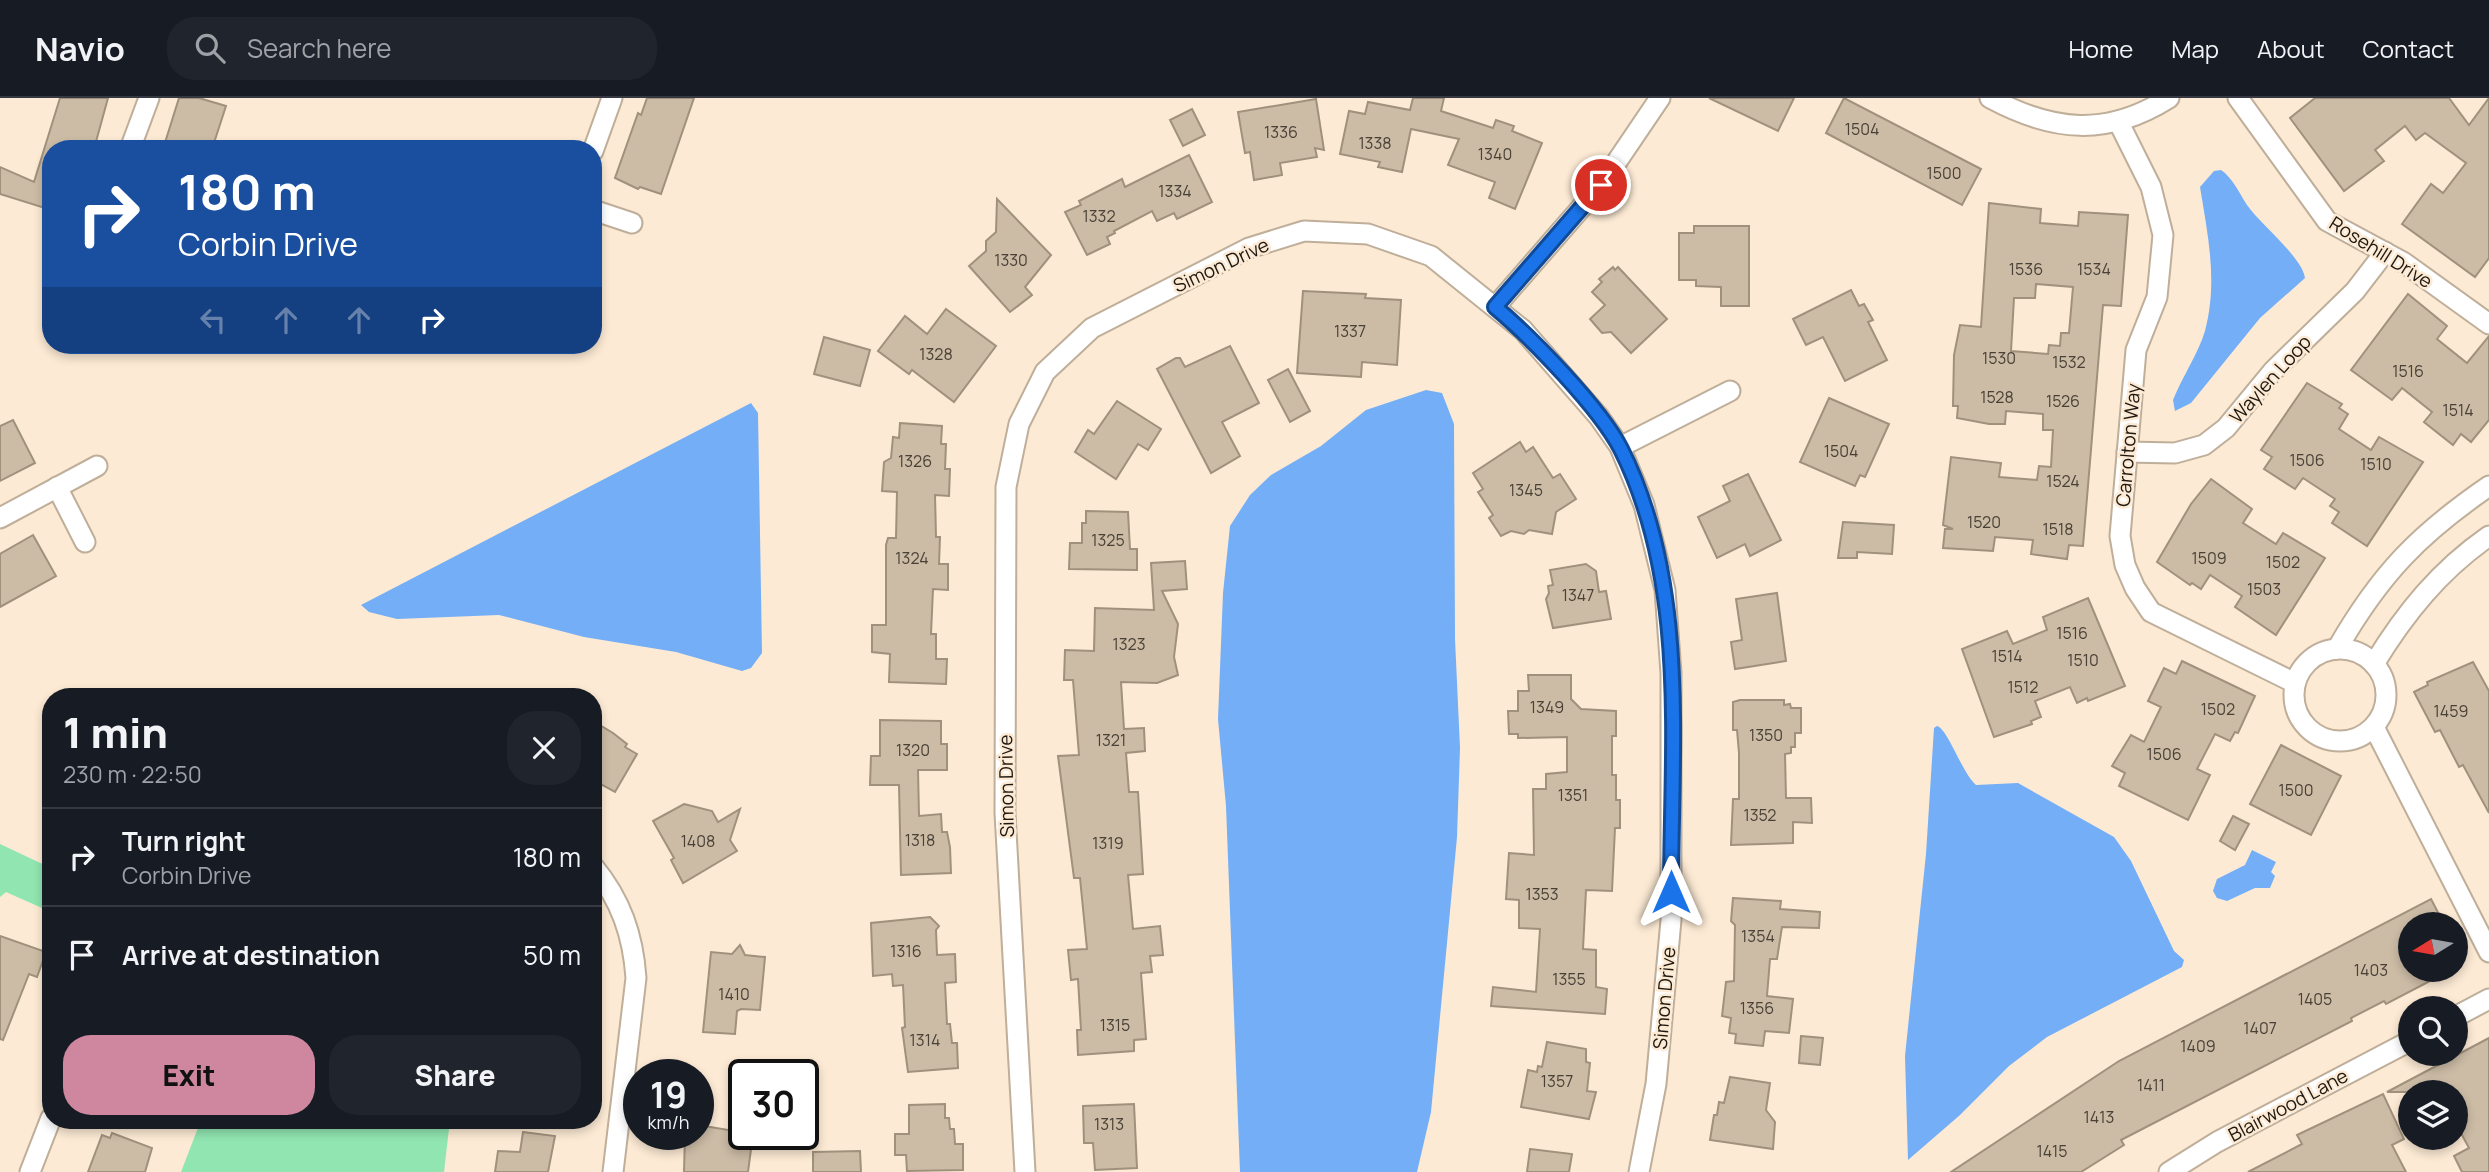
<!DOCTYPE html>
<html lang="en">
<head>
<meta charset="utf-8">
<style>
	:root { --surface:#171b24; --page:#20242c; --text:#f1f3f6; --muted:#9ea1a6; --line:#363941; --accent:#ce879f }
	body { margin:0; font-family:Manrope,sans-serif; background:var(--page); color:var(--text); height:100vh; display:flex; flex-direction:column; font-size:26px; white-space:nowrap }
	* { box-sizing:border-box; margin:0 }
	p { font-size:23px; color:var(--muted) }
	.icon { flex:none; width:38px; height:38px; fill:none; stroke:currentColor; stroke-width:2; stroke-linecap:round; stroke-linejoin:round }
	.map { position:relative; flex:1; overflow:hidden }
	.drawer { position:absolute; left:42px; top:590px; width:560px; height:441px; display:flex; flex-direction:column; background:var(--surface); border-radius:28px; box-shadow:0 4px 10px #0003 }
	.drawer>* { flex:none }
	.hud { position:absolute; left:42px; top:42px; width:560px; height:214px; border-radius:28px; box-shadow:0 4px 10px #0003; background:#1a4fa0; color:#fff; overflow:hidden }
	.needle { width:46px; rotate:259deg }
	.fabs { position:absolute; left:2398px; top:814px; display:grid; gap:14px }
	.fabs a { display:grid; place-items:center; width:70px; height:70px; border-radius:50%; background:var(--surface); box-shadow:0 4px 10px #0003; font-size:35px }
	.speed { position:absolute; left:623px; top:961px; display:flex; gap:14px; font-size:35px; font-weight:700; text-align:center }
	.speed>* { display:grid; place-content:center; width:91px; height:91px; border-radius:50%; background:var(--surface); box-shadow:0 4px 10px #0003; line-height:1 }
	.speed small { font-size:18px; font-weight:400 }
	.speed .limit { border:4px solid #111; border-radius:10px; background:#fff; color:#111 }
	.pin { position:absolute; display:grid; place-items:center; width:60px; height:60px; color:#fff; margin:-30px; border:4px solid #fff; border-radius:50%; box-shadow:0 2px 7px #0007 }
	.me { position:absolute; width:77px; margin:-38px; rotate:0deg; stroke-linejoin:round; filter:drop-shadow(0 0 5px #0008) }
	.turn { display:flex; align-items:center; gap:24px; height:147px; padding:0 21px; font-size:32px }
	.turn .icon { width:91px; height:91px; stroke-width:2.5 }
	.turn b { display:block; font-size:49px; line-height:60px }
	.lanes { display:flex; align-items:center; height:66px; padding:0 21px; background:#0003; justify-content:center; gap:35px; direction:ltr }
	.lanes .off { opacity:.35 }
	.round { display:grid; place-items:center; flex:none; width:74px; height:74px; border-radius:28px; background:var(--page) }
	.overview { display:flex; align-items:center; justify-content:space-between; height:119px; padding:0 21px }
	h1 { font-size:42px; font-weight:800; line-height:52px }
	.action { display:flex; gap:14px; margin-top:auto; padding:14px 21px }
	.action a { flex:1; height:80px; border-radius:28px; background:var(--accent); color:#111; font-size:28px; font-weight:800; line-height:80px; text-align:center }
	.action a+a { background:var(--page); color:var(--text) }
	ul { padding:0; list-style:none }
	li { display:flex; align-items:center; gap:21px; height:98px; padding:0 21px; border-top:2px solid var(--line) }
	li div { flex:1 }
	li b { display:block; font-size:26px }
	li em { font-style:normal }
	header { display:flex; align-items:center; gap:42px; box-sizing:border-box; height:98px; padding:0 35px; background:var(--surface); border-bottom:2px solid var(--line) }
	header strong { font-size:33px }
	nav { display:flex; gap:38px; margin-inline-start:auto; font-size:24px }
	.search { width:490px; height:63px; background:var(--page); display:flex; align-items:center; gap:18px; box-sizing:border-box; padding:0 24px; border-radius:28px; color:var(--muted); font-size:26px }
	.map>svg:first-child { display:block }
	.green { fill:#91e5b1 }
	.water { fill:#73aef6 }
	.building { fill:#ccbca6; stroke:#a0917c; stroke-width:2; fill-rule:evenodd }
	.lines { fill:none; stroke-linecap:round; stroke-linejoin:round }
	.street-casing { stroke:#bfae99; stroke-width:23 }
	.street { stroke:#fff; stroke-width:19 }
	.route-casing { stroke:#114b97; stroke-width:18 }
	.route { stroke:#1a73e8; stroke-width:12 }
	.labels { text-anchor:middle; stroke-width:5; stroke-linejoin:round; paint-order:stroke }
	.number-label { font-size:16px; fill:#4a4136 }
	.street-label { font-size:19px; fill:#1e1810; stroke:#fcead4 }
</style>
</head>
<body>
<header>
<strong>Navio</strong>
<div class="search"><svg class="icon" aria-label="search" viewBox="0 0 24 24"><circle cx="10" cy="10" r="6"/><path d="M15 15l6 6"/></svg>Search here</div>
<nav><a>Home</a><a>Map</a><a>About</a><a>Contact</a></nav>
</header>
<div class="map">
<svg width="2489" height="1074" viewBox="0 0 2489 1074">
	<rect width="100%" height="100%" fill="#fcead4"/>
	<g class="green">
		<path d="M0 746 51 770V814L6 794 0 799Z"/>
		<path d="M201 1022H450L444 1074H181Z"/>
	</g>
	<g class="water">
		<path d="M2221 72C2232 79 2240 96 2247 107 2261 127 2302 159 2305 180L2260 220 2191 305 2175 313 2173 302C2182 279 2198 256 2205 233 2218 184 2208 138 2200 89L2214 73Z"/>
		<path d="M1426 292 1442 295 1454 326 1455 541 1460 650 1457 739 1431 1014 1417 1074H1240L1226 708 1218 621 1223 495 1230 428 1250 397 1271 377 1321 348 1366 312Z"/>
		<path d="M751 305 758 315 762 555 751 570 742 573 676 554 584 539 499 517 397 521 369 514 361 507Z"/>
		<path d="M1937 628C1948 631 1962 675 1976 687L2018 685 2114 739 2131 763 2174 853 2184 862 2182 869 2047 939 2009 968 1960 1017 1908 1062 1905 958 1926 756 1934 630Z"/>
		<path d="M2252 752 2276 764 2271 774 2275 778 2270 790H2255L2227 803 2217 800 2213 793 2217 781 2245 767Z"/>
	</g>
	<g class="building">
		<path d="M60 0H108L94 51H51V112L0 96V69L34 84Z"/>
		<path d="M179 0H199L226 8 212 51 192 45 191 51H163Z"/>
		<path d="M647 0H694L661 96 640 89 638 91 615 80 638 15 641 17Z"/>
		<path d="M1413 0H1444L1441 13 1493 30 1496 22 1514 28 1512 33 1542 45 1515 111 1489 100 1495 84 1448 67 1459 41 1411 31 1402 74 1378 69 1380 64 1340 56 1349 13 1365 16 1368 4 1410 12Z"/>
		<path d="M1709 0H1794L1778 33Z"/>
		<path d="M1844 0 1981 71 1962 107 1826 35Z"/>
		<path d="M2315 0H2449L2469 27 2489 0V160L2475 179 2402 126 2431 86 2443 95 2466 65 2425 35 2416 42 2405 28 2375 52 2384 63 2344 93 2290 20Z"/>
		<path d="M1316 1 1324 52 1315 50 1317 59 1280 65 1282 77 1254 82 1250 54 1245 55 1238 14Z"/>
		<path d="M1192 11 1205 37 1183 48 1170 22Z"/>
		<path d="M1189 57 1212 104 1177 121 1174 115 1157 123 1152 113 1114 133 1115 135 1107 139 1110 146 1087 157 1065 114 1081 107 1079 103 1122 81 1125 89Z"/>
		<path d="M997 101 1051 157 1025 189 1032 197 1010 214 969 168 986 153V143L996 134Z"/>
		<path d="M1989 105 2041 111 2040 125 2078 128 2079 114 2128 117 2121 208 2103 207 2083 448 2069 447 2067 461 2031 456 2033 442 1995 439 1993 453 1943 450 1945 431H1953L1943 427 1951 359 2001 365 1999 379 2037 382 2039 368 2051 369 2053 332H2043V316L2006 313 2005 326H1989L1957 320 1958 308H1953L1954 257 1960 227 1981 229ZM2036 186 2073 189 2069 235H2061L2060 248 2049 247 2048 256 2011 253 2014 200H2035Z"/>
		<path d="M1694 128H1749V208H1721V189L1696 188V182H1679V135H1694Z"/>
		<path d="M1613 169 1615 172 1618 169 1667 221 1631 255 1611 234 1602 235 1590 221 1605 207 1592 194 1602 184 1599 181Z"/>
		<path d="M1851 192 1859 208 1864 206 1873 222 1868 224 1887 262 1845 283 1823 239 1806 247 1793 221Z"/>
		<path d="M1303 193 1366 196 1365 200 1401 202 1397 267 1362 264 1361 279 1297 275Z"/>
		<path d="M2408 196 2447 228 2437 241 2467 265 2489 238V322L2471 344 2461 336 2453 347 2424 324 2432 314 2402 290 2392 302 2351 272Z"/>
		<path d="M946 211 996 248 954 304 912 272 909 276 878 253 905 218 927 236Z"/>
		<path d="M824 239 870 252 860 288 814 276Z"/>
		<path d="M1230 248 1259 305 1222 324 1240 358 1211 375 1157 271 1176 260H1180L1185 269Z"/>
		<path d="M1288 271 1310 313 1290 324 1268 282Z"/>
		<path d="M2307 285 2342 306 2339 310 2348 316 2339 331 2371 352 2379 339 2423 364 2367 448 2332 425 2339 414 2330 408 2335 401 2303 380 2295 391 2264 371 2272 359 2261 352Z"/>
		<path d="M1829 300 1889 326 1865 379 1860 377 1855 388 1800 364Z"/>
		<path d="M1117 303 1161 331 1148 352 1138 346 1116 381 1075 354 1088 332 1094 336Z"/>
		<path d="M13 322 35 365 0 383V328Z"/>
		<path d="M900 325 942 328 941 346H946L945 371H950L949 398 935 397 936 439H940L939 466H948V492L933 491 931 536H936V561H947L946 586 889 584 890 556 872 554V527H886V447L888 440H896L897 394 882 393 884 364 891 360 893 339 899 340Z"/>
		<path d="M1520 344 1526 354 1533 349 1553 380 1560 376 1576 401 1556 414 1552 436 1529 432 1524 436 1511 433 1501 438 1489 420 1493 417 1478 394 1483 391 1473 375Z"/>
		<path d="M1748 376 1781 442 1750 458 1745 446 1717 460 1698 419 1730 403 1723 388Z"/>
		<path d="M2211 381 2252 411 2243 425 2276 446 2283 435 2325 460 2276 537 2235 509 2242 498 2210 477 2201 491 2192 485 2190 487 2157 464 2191 406Z"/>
		<path d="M1086 413 1128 414 1130 451H1137V472L1069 471 1070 445H1082V425H1086Z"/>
		<path d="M1843 424 1894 427 1892 456 1857 454V460H1838Z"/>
		<path d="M33 437 56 478 0 509V456Z"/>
		<path d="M1185 463 1187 491 1162 493 1178 526 1174 559 1178 577 1157 585 1121 584 1124 631 1144 630 1145 653 1126 655 1129 694H1138L1143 776 1128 777 1133 831 1160 828 1163 857 1150 858 1152 874 1141 875 1146 941 1134 942V953L1078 957 1077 932H1081L1078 881 1071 882 1068 852 1087 851 1080 780H1074L1058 658 1079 657 1073 582H1064L1065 552 1094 553 1095 510 1154 512 1151 465Z"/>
		<path d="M1586 466 1596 473 1599 494 1606 493 1611 521 1553 530 1546 501 1549 495 1548 488 1553 487 1550 472Z"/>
		<path d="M1777 495 1786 563 1735 571 1731 544 1742 542 1736 501Z"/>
		<path d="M2088 500 2125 588 2088 603 2087 600 2077 605 2070 589 2035 603 2041 619 2031 623 2032 626 1994 639 1962 551 2007 533 2013 546 2047 532 2043 519Z"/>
		<path d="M2182 563 2255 598 2238 635 2235 634 2230 643 2215 636 2197 671 2210 677 2188 722 2119 688 2125 675 2112 668 2131 637 2144 644 2161 609 2148 603 2164 570 2176 576Z"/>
		<path d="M2473 564 2489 593V715L2463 667 2459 669 2440 632 2435 634 2414 594 2428 587 2427 584Z"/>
		<path d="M1528 577H1571V601L1581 611 1616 613V638H1612V677H1616V702H1620V730H1615L1612 793 1586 792 1583 851 1596 852V889L1607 891 1605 916 1491 908 1493 889 1536 894 1540 831 1519 830V802L1506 801 1509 755 1534 757 1533 691H1546V676L1567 674V639L1518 640V636H1509L1508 613H1518V593H1529Z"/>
		<path d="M1740 602H1784V607L1790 606 1791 610H1801V635H1795V649H1791V655L1785 656 1786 700H1811L1812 725 1793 724V745L1731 747 1733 701H1739V655L1737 632H1733V604Z"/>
		<path d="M880 622 941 623V646H947V672H918L919 718 941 716 942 734H947L950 749 951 775 901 777 899 687H870L871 658H880Z"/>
		<path d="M593 623 613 635 627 646 625 649 637 656 615 694 593 682Z"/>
		<path d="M2281 647 2341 678 2311 737 2250 706Z"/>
		<path d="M684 706 712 713 718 724 740 711 730 742 737 753 683 785 671 762 674 760 653 723Z"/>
		<path d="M2233 718 2249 726 2235 752 2220 743Z"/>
		<path d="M1733 800 1781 803 1780 811 1820 814 1819 830 1782 829 1777 861H1770L1767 898 1793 901 1789 935 1765 933 1763 948 1735 945 1736 936 1729 935 1731 920 1722 918 1726 884 1734 883 1735 827 1731 823Z"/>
		<path d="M2431 801 2444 826H2410V872H2451L2386 906 2384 903 2351 920 2352 923 2121 1042 2124 1047 2081 1074H1951L2119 963Z"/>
		<path d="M930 819 939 828 936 832 937 857 955 856 956 884 945 885 947 926H950L952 945H957L958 970 908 974 902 930 905 929 903 887 893 888 892 876 873 878 871 825Z"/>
		<path d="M0 838 46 854 37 879 29 876 3 942 0 941Z"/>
		<path d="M740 847 745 857 765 859 760 912 741 911 737 913 735 936 703 934 711 854 732 856Z"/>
		<path d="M1801 938 1823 940 1820 967 1799 965Z"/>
		<path d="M2489 940V1074H2462L2454 1058 2469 1050 2455 1024V994H2387Z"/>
		<path d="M1547 944 1586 951V964L1590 965 1587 993 1596 994 1589 1021 1521 1009 1528 972 1537 974 1538 968 1542 969Z"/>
		<path d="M1730 979 1770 985 1766 1012 1775 1024 1773 1051 1710 1042 1714 1017H1717L1719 1004 1724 1005Z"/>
		<path d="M2383 996 2404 1041 2392 1047 2406 1074H2248L2302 1046 2297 1037Z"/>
		<path d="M945 1006V1020H949L950 1031H954L955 1046H963V1072L907 1073 906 1057H895V1036H909V1007Z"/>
		<path d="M1134 1006 1137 1070 1095 1072 1093 1045H1084L1083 1008Z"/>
		<path d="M698 1027 753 1036 748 1074H684L685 1036H698Z"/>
		<path d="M523 1034 555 1038 548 1074H495L498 1053 520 1054Z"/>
		<path d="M112 1035 152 1050 145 1074H88L102 1037 110 1040Z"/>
		<path d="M1530 1051 1572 1056 1569 1074H1527Z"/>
		<path d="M860 1053 861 1074H813V1054Z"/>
	</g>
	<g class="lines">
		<defs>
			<g id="street">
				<path d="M1990 0C2053 34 2107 39 2169 0"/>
				<path d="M2238 0 2327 123 2403 164 2489 226"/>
				<path d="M2119 25 2151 89 2163 137 2157 199 2136 252 2120 438 2125 467 2135 490 2151 514 2295 585"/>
				<path d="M130 51 149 0"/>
				<path d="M593 53 612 0"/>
				<path d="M593 112 632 125"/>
				<path d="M1495 209 1601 87 1660 0"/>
				<path d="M1620 349 1730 293"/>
				<path d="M2127 354 2175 355 2204 347 2226 330 2273 273 2355 193 2385 154"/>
				<path d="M57 389 85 444"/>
				<path d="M0 420 97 368"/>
				<circle cx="2340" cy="597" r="46"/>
				<path d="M2337 551C2380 476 2419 436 2489 388"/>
				<path d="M2374 566C2405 515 2440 472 2489 438"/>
				<path d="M2374 629 2489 854"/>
				<path d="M593 768C621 802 633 837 636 880L613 1074"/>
				<path d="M2455 919 2489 901"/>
				<path d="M30 1074 51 1020"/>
				<path d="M1025 1074 1005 715 1006 389 1019 326 1045 274 1092 230 1249 150 1304 133 1368 136 1431 158 1523 232 1599 319 1620 349 1644 407 1665 492 1671 575V822L1656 986 1639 1074"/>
				<path d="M2169 1074 2217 1044 2410 943"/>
			</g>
		</defs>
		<use href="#street" class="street-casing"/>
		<use href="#street" class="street"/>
	</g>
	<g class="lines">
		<defs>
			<path id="route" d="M1601 87 1495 209C1531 239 1600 310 1621 351 1689 487 1671 647 1671 794"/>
		</defs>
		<use href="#route" class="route-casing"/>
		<use href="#route" class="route"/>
	</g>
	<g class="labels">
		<g class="number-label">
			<text x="1862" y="37">1504</text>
			<text x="1281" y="40">1336</text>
			<text x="1375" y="51">1338</text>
			<text x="1495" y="62">1340</text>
			<text x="1944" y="81">1500</text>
			<text x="1175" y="99">1334</text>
			<text x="1099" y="124">1332</text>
			<text x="1011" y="168">1330</text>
			<text x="2026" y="177">1536</text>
			<text x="2094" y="177">1534</text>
			<text x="1350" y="239">1337</text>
			<text x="936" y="262">1328</text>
			<text x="1999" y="266">1530</text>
			<text x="2069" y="270">1532</text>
			<text x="2408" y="279">1516</text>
			<text x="1997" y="305">1528</text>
			<text x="2063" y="309">1526</text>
			<text x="2458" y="318">1514</text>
			<text x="1841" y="359">1504</text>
			<text x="2307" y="368">1506</text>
			<text x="915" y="369">1326</text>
			<text x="2376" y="372">1510</text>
			<text x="2063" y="389">1524</text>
			<text x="1526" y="398">1345</text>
			<text x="1984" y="430">1520</text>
			<text x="2058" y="437">1518</text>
			<text x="1108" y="448">1325</text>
			<text x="912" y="466">1324</text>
			<text x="2209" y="466">1509</text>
			<text x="2283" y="470">1502</text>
			<text x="2264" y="497">1503</text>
			<text x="1578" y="503">1347</text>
			<text x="2072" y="541">1516</text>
			<text x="1129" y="552">1323</text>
			<text x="2007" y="564">1514</text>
			<text x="2083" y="568">1510</text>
			<text x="2023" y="595">1512</text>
			<text x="1547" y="615">1349</text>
			<text x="2218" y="617">1502</text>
			<text x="2451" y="619">1459</text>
			<text x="1766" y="643">1350</text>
			<text x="1111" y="648">1321</text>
			<text x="913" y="658">1320</text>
			<text x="2164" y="662">1506</text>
			<text x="2296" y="698">1500</text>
			<text x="1573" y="703">1351</text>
			<text x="1760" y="723">1352</text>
			<text x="920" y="748">1318</text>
			<text x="698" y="749">1408</text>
			<text x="1108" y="751">1319</text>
			<text x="1542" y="802">1353</text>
			<text x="1758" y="844">1354</text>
			<text x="906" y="859">1316</text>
			<text x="2371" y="878">1403</text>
			<text x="1569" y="887">1355</text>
			<text x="734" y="902">1410</text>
			<text x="2315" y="907">1405</text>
			<text x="1757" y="916">1356</text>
			<text x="1115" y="933">1315</text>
			<text x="2260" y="936">1407</text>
			<text x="925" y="948">1314</text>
			<text x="2198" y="954">1409</text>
			<text x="1557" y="989">1357</text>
			<text x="2151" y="993">1411</text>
			<text x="2099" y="1025">1413</text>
			<text x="1109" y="1032">1313</text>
			<text x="2052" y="1059">1415</text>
		</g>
		<g class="street-label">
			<text transform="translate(2381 154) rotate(32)" y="7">Rosehill Drive</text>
			<text transform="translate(1221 167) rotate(-25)" y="7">Simon Drive</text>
			<text transform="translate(2270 281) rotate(-48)" y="7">Waylen Loop</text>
			<text transform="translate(2128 347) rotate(-85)" y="7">Carrolton Way</text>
			<text transform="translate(1006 688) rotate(-91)" y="7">Simon Drive</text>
			<text transform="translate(1664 900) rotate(-85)" y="7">Simon Drive</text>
			<text transform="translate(2288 1007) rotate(-28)" y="7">Blairwood Lane</text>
		</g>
	</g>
</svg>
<div class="fabs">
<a><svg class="needle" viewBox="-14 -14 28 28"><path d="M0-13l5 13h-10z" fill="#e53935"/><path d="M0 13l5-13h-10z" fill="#9ea1a6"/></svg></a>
<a><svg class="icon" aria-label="search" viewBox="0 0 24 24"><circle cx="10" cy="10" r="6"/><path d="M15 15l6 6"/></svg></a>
<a><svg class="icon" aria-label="layers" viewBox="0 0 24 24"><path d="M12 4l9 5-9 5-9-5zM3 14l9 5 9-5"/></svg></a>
</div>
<div class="speed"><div>19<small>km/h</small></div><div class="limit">30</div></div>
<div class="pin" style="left:1601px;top:87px;background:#d93025"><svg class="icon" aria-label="arrive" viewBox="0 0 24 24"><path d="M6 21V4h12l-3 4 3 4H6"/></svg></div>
<svg class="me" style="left:1671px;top:794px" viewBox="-20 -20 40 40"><path d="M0-17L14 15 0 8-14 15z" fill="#1a73e8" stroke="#fff" stroke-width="4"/></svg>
<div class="hud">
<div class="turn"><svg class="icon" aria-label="right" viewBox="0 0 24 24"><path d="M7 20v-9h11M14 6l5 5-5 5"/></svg><div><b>180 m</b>Corbin Drive</div></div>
<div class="lanes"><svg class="icon off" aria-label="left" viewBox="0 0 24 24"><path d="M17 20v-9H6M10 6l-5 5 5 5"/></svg><svg class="icon off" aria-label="ahead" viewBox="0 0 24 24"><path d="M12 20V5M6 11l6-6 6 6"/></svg><svg class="icon off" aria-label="ahead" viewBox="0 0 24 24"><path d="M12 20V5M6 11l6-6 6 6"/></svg><svg class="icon" aria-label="right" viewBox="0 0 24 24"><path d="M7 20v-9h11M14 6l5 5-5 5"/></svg></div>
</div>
<section class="drawer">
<div class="overview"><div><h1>1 min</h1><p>230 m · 22:50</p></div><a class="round"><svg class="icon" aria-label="close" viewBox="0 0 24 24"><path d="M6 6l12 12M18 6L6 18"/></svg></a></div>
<ul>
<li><svg class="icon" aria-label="right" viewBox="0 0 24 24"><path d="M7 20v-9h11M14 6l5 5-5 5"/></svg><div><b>Turn right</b><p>Corbin Drive</p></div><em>180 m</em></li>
<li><svg class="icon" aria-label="arrive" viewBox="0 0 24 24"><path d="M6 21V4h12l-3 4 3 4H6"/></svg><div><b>Arrive at destination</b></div><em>50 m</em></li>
</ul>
<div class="action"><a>Exit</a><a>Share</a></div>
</section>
</div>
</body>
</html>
